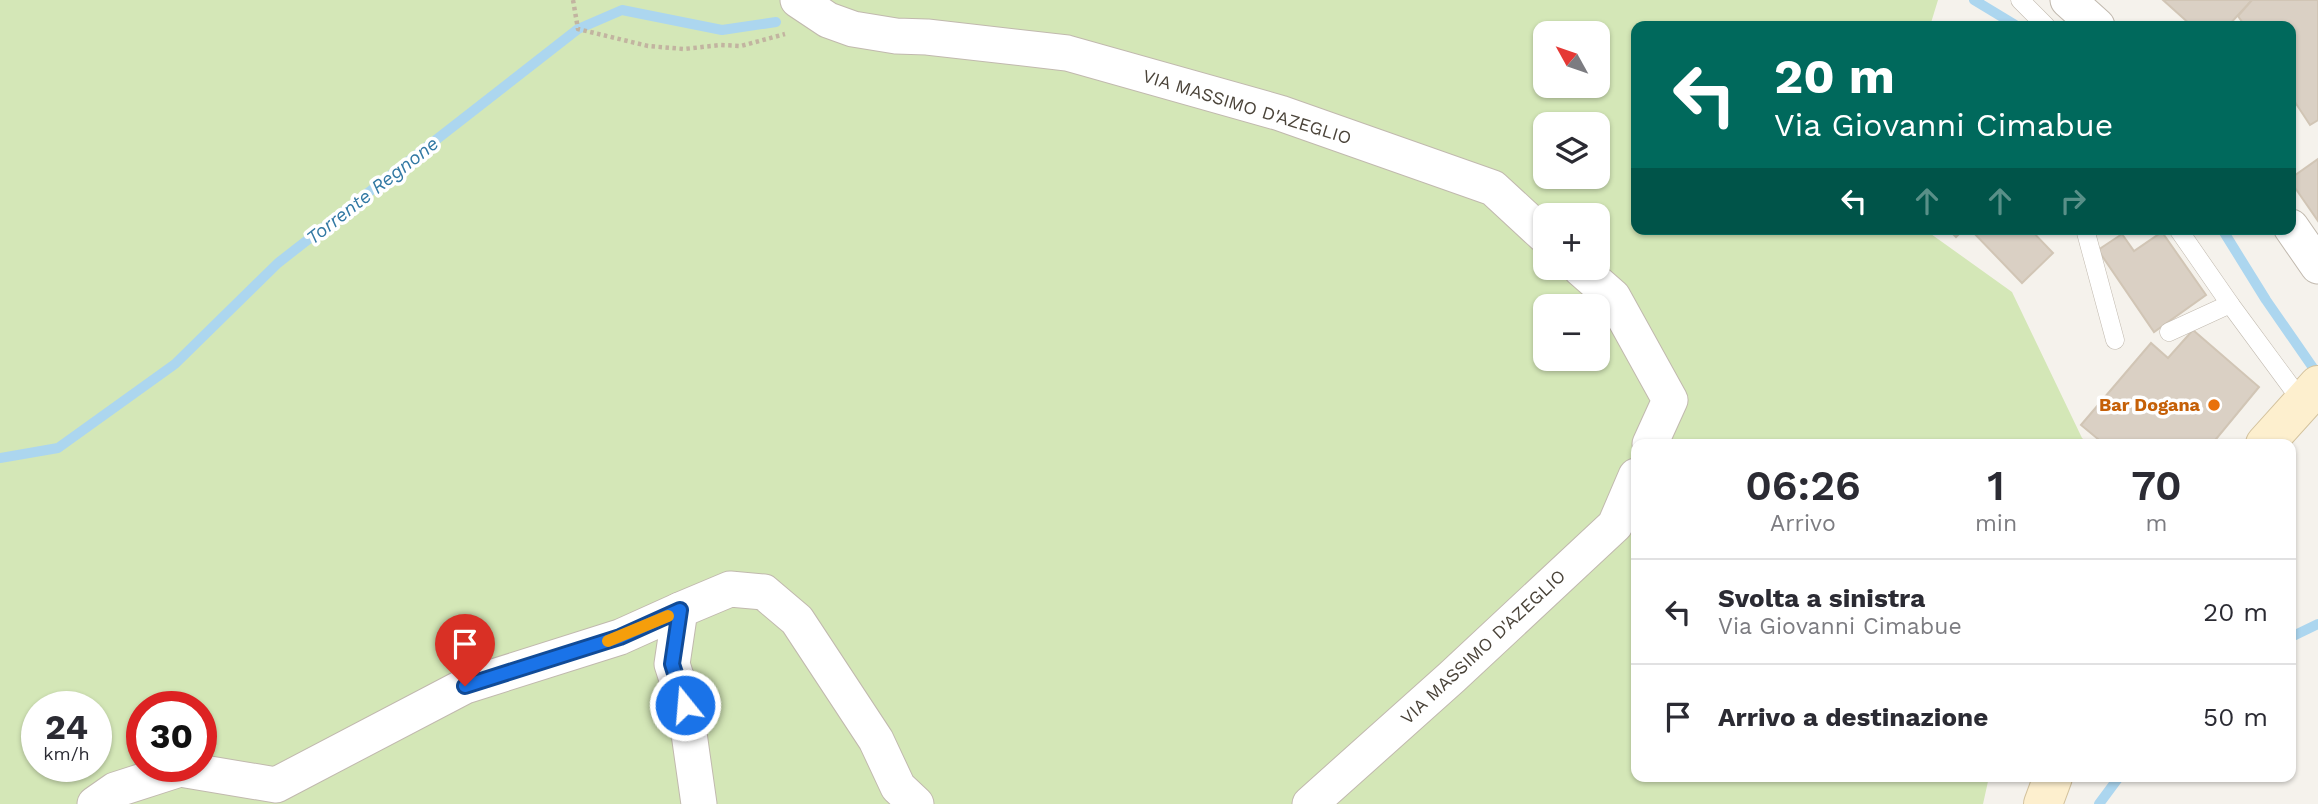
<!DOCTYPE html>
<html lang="it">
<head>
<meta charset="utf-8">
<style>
	:root { --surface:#fff; --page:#f7f7f7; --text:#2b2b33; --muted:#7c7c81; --line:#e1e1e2 }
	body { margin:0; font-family:"Work Sans",sans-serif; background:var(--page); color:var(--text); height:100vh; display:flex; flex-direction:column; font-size:26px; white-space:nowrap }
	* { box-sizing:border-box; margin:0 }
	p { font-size:23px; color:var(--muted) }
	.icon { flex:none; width:38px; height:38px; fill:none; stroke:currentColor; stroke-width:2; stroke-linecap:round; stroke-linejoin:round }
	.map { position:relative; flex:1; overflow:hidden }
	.side { position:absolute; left:1631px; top:439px; width:665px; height:343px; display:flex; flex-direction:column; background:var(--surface); border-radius:14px; box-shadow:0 2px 5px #0004 }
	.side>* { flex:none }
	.banner { position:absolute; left:1631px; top:21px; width:665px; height:214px; border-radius:14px; box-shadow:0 2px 5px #0004; background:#00695c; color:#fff; overflow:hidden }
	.needle { width:46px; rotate:310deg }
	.controls { position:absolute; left:1533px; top:21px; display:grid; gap:14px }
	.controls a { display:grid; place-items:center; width:77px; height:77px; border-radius:14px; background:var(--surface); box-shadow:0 2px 5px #0004; font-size:35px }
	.speed { position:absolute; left:21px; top:691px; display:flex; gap:14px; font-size:35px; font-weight:700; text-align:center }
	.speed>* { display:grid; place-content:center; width:91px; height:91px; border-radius:50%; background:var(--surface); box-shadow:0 2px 5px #0004; line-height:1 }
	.speed small { font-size:18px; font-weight:400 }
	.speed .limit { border:10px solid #d22; background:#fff; color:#111 }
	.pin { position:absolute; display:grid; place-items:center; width:60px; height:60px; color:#fff; margin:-72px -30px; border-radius:50% 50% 50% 0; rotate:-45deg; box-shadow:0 0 7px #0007 }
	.pin .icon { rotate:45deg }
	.me { position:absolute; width:77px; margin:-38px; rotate:343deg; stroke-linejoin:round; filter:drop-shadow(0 0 5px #0008) }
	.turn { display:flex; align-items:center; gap:24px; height:147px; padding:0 28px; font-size:32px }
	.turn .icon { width:91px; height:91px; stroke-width:2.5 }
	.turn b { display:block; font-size:49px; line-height:60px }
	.lanes { display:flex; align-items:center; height:66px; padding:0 28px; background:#0003; justify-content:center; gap:35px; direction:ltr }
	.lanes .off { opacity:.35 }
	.eta { display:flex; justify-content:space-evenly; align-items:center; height:119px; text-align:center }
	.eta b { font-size:42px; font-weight:600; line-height:49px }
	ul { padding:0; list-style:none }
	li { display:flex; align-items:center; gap:21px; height:105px; padding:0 28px; border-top:2px solid var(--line) }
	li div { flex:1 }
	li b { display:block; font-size:26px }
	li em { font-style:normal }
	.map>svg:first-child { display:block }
	.green { fill:#d4e7b7; fill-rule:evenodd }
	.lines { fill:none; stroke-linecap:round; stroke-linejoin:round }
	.stream { stroke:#acd6ef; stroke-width:10 }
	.building { fill:#dad0c4; stroke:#d1c5b5; stroke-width:2 }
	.lane-casing { stroke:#c1b9ae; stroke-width:19 }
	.street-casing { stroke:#c1b9ae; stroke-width:37 }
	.secondary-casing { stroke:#d3c29d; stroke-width:40 }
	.path { stroke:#c2b4a0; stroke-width:4.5; stroke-dasharray:3.5 3.5; stroke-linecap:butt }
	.lane { stroke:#fff; stroke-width:18 }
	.street { stroke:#fff; stroke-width:35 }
	.secondary { stroke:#fdefce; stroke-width:38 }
	.route-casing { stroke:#114b97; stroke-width:18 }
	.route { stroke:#1a73e8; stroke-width:12 }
	.slow { stroke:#f59e0b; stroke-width:12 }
	.food-dot { fill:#e8710a; stroke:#fff; stroke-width:2.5 }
	.labels { text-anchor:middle; stroke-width:7; stroke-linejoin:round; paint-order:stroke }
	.street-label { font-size:18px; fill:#4a4339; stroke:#fff }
	.food-label { font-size:18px; font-weight:bold; fill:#c56008; stroke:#fff; text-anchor:end }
	.water-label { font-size:19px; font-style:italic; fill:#3178a3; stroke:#fff }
</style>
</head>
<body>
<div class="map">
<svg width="2318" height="804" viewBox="0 0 2318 804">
	<rect width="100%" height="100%" fill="#f5f2ec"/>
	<path class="green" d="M0 0H1938L1930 26H1636V229H1924L2012 292 2082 438 2089 444H1636V777H1989L1983 804H0ZM1545 33H1598V86H1545ZM1545 124H1598V177H1545ZM1545 215H1598V268H1545ZM1545 306H1598V359H1545ZM37 707H96V766H37ZM142 707H201V766H142Z"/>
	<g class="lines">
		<g class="stream">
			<path d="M1974 0 2017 26"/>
			<path d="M2222 229 2266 300 2318 375"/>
			<path d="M0 458 58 448 175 364 278 263 578 29 622 10 722 30 776 22"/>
			<path d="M2291 637 2318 624"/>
			<path d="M2099 804 2119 777"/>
		</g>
	</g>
	<g class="building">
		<path d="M2163 0H2252L2228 26H2192Z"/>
		<path d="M2252 0H2318V120L2310 125 2291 96V26H2245L2238 16Z"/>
		<path d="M2318 159V221L2291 182V178Z"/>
		<path d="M1948 229H1964L1956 237Z"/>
		<path d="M1970 229H2030L2053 253 2022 283Z"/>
		<path d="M2162 232 2206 295 2154 332 2098 250 2122 234 2134 251Z"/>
		<path d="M2193 330 2259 387 2212 444H2104L2081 425 2151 343 2168 358Z"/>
	</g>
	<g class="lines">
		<defs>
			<g id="lane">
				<path d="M2020 0 2046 26"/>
				<path d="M2085 229 2115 340"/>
				<path d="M2178 229 2230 304"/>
				<path d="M2169 332 2230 304 2303 403"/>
			</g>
			<g id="street">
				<path d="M798 0 828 20 853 29 896 36 927 37 1067 53 1280 113 1493 188 1545 236"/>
				<path d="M2068 0 2097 26"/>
				<path d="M2291 227 2318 266"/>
				<path d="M1580 268 1613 297 1670 400 1650 444"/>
				<path d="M95 804 115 790 180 769 276 785 465 686 620 637 680 610"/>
				<path d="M699 804 685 705 672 664 680 610 730 589 764 592 797 620 876 740 898 787 916 804"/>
				<path d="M1310 804 1452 677 1615 525 1636 476"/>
			</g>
			<g id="secondary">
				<path d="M2265 444 2318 385"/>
				<path d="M2043 804 2053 777"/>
			</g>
		</defs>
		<use href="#lane" class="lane-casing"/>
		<use href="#street" class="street-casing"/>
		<use href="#secondary" class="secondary-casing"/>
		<path class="path" d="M573 0 578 29 648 46 684 49 721 45 741 46 785 34"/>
		<use href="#lane" class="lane"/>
		<use href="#street" class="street"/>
		<use href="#secondary" class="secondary"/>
	</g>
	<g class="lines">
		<defs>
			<path id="route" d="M465 686 620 637 680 610 672 664 685 705"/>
		</defs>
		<use href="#route" class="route-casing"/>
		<use href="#route" class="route"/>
		<path class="slow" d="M608 641 668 616"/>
	</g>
	<circle class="food-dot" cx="2214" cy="405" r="7"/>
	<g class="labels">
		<g class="street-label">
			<text transform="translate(1247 107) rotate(17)" y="6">VIA MASSIMO D'AZEGLIO</text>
			<text transform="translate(1483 647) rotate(-43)" y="6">VIA MASSIMO D'AZEGLIO</text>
		</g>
		<g class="food-label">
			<text x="2200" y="411">Bar Dogana</text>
		</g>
		<g class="water-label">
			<text transform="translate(372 190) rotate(-38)" y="7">Torrente Regnone</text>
		</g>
	</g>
</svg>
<div class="controls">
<a><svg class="needle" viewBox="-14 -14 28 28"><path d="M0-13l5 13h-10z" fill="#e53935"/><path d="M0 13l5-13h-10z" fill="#7c7c81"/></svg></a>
<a><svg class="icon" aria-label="layers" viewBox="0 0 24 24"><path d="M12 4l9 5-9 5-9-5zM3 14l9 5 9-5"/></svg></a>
<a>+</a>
<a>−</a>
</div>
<div class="speed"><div>24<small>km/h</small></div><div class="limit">30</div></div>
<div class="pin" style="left:465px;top:686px;background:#d93025"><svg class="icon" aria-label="arrive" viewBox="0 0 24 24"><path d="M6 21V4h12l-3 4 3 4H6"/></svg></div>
<svg class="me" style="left:685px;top:705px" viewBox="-20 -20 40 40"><circle r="17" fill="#1a73e8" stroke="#fff" stroke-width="3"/><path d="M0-11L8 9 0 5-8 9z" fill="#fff"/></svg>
<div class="banner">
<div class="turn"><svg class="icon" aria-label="left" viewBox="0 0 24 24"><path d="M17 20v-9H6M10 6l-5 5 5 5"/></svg><div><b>20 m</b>Via Giovanni Cimabue</div></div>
<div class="lanes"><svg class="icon" aria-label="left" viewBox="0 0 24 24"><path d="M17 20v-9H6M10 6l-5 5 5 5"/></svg><svg class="icon off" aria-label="ahead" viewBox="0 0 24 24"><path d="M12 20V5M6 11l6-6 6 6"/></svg><svg class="icon off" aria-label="ahead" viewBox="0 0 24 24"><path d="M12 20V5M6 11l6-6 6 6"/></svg><svg class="icon off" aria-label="right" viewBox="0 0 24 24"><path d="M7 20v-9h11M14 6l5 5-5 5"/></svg></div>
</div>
<section class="side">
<div class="eta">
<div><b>06:26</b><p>Arrivo</p></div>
<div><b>1</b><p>min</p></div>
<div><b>70</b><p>m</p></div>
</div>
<ul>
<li><svg class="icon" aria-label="left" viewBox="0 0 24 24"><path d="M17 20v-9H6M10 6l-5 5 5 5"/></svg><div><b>Svolta a sinistra</b><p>Via Giovanni Cimabue</p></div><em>20 m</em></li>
<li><svg class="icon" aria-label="arrive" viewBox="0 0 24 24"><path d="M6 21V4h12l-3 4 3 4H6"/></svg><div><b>Arrivo a destinazione</b></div><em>50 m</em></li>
</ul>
</section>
</div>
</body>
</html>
